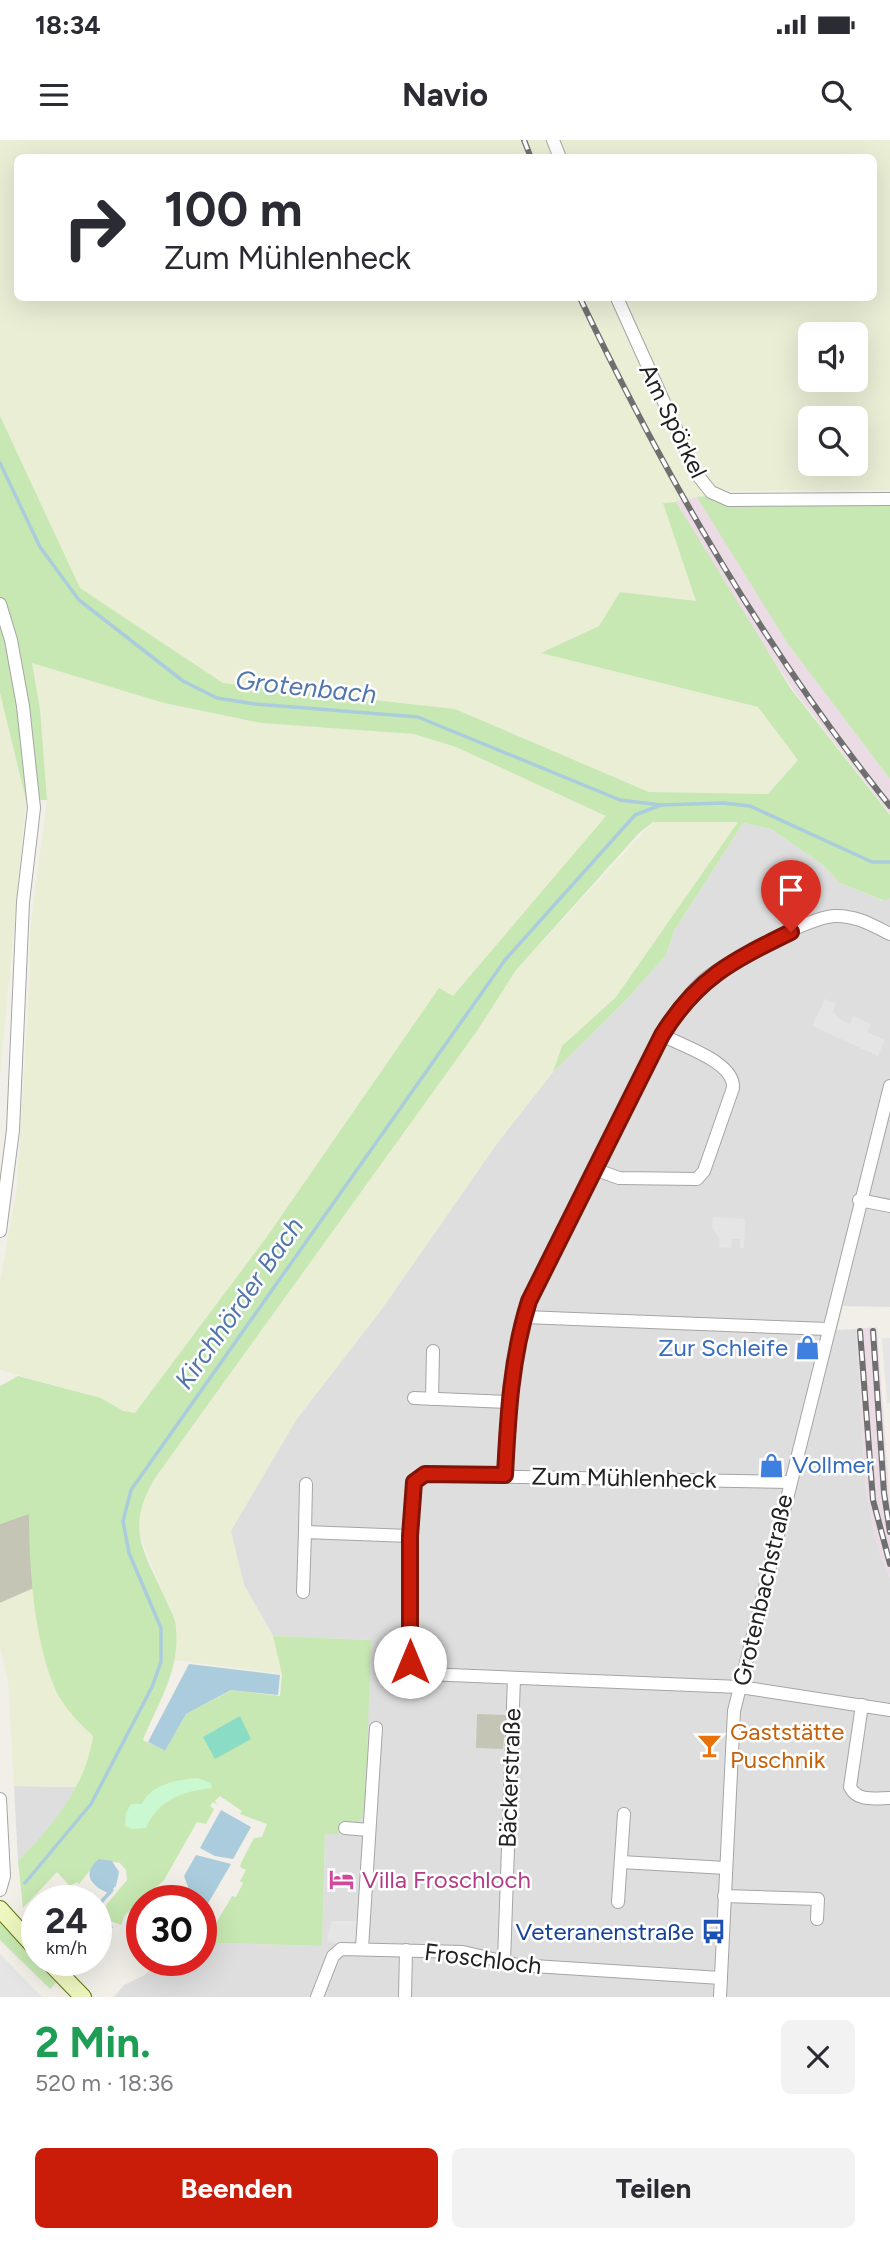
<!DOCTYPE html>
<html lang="de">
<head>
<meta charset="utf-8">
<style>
	:root { --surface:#fff; --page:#f2f2f3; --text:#2b2b33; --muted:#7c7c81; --accent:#c91d0a }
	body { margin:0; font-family:Figtree,sans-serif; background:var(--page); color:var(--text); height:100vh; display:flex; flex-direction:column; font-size:26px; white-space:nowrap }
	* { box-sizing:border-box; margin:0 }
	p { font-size:23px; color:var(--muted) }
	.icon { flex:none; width:38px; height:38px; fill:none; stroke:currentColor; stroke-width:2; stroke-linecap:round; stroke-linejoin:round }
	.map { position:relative; height:1857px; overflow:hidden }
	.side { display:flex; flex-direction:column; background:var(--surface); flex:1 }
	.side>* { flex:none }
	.banner { position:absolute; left:14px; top:14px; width:863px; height:147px; border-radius:10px; box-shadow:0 7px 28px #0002; background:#fff; color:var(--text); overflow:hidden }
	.fabs { position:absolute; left:798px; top:182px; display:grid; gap:14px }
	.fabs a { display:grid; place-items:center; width:70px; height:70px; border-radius:10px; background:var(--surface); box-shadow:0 7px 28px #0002; font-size:35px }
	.speed { position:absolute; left:21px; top:1745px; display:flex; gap:14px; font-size:35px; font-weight:700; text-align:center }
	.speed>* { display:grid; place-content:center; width:91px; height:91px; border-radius:50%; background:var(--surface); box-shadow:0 7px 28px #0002; line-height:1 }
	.speed small { font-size:18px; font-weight:400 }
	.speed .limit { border:10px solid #d22; background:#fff; color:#111 }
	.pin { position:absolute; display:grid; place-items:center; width:60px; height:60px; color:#fff; margin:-72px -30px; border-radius:50% 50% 50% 0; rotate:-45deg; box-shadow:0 0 7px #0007 }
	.pin .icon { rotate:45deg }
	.me { position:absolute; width:77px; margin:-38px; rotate:0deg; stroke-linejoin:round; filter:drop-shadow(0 0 5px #0008) }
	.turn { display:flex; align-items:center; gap:24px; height:147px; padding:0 35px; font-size:32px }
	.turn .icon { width:91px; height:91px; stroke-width:2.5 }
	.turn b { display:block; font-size:49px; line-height:60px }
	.round { display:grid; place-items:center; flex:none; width:74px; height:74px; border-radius:10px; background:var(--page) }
	.headline { display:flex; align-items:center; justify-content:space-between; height:119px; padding:0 35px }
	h1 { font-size:42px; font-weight:700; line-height:52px; color:#1e9e55 }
	.action { display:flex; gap:14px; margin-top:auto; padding:14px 35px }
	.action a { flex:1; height:80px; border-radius:10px; background:var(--accent); color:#fff; font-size:28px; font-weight:700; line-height:80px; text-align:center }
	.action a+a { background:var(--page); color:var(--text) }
	.status { display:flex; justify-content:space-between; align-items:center; height:49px; padding:0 35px; background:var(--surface); direction:ltr }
	.status svg { height:19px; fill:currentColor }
	header { display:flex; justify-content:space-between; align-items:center; height:91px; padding:0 35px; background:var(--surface); font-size:32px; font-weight:700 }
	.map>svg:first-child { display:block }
	.residential { fill:#dfdede }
	.industrial { fill:#eadbe5 }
	.construction { fill:#c4c5b4 }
	.farmland { fill:#eaeed5; fill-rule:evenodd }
	.grass { fill:#c7e8b2 }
	.park { fill:#c9f8d1 }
	.pitch { fill:#8bdcc5 }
	.parking { fill:#e5e5e5 }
	.water { fill:#abccdc }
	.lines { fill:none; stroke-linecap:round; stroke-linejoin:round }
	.stream { stroke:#abccdc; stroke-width:3.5 }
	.street-casing { stroke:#a5a5a5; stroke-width:14 }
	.secondary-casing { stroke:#5f760a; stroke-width:18 }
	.street { stroke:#fff; stroke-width:12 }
	.secondary { stroke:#eff7c0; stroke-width:16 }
	.rail-casing { stroke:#6f6f6f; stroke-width:6 }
	.rail { stroke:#fff; stroke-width:3.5; stroke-dasharray:10; stroke-linecap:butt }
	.route-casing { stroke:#831306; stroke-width:18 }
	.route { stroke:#c91d0a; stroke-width:12 }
	.labels { text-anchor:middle; stroke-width:5; stroke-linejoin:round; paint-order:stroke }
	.street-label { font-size:24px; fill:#212121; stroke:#fff }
	.shop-label { font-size:24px; fill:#366cbe; stroke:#fff; text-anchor:end }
	.food-label { font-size:24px; fill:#c56008; stroke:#fff; text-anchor:start }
	.hotel-label { font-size:24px; fill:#b23c85; stroke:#fff; text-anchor:start }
	.transit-label { font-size:24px; fill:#164399; stroke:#fff; text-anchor:end }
	.water-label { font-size:26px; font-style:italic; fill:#5176ae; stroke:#fff }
</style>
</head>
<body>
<div class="status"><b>18:34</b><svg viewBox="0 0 49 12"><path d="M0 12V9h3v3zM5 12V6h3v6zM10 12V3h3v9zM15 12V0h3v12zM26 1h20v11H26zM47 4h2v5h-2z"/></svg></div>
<header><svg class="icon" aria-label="menu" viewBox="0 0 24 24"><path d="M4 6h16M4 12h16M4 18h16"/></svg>Navio<svg class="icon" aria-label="search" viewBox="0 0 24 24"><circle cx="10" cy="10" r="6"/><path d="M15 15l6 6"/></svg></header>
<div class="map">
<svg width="890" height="1857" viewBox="0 0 890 1857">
	<rect width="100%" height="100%" fill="#f1efe8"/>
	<g class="residential">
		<path d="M743 683 771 689 823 725 840 743 884 761 890 758V1167L843 1166 837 1190 856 1189 866 1354 878 1409 890 1437V1857H114L124 1845 145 1835 159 1820H166L186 1835 217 1803 322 1806 325 1694 340 1682 354 1683 371 1500 273 1496 244 1445 230 1392 296 1280 381 1170 498 1002 553 932 628 858 666 815 674 791Z"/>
		<path d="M14 1646 78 1647 52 1686 18 1721Z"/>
	</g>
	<g class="industrial">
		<path d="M668 306 788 504 890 639V674L794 551 732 457 674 358Z"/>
		<path d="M877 1187 890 1365V1437L878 1409 866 1354 856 1189Z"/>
	</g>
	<g class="construction">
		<path d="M29 1373 34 1448 0 1463V1384Z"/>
		<path d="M477 1574 506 1575 503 1609 476 1608Z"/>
	</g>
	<g class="farmland">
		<path d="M0 0H890V350L734 351 664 363 696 461 620 452 599 486 542 513 758 567 798 620 768 654 649 652 455 569 223 543 80 448 0 276ZM18 18H873V158H18ZM810 194H856V240H810ZM810 278H856V324H810Z"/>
		<path d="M31 522 164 563 261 583 414 594 456 607 606 676 453 857 439 849 266 1098 135 1273 123 1271 101 1258 0 1230V1142L17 1047 30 835V791L47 660 40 569Z"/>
		<path d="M0 553 26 660 0 935Z"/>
		<path d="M653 682H738L616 857 562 906 553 932 498 1002 381 1170 296 1280 231 1391 244 1445 273 1496 282 1534 175 1520 176 1486 138 1391 141 1363 155 1338 477 891 516 830Z"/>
		<path d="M34 1448 42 1505 84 1588 93 1596 90 1617 78 1647 14 1646 8 1541 0 1506V1463Z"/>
	</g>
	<g class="grass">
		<path d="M0 276 80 448 223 543 455 569 649 652 768 654 798 620 758 567 541 513 599 486 620 452 696 461 663 363 676 362 791 549 890 675V758L885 761 840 743 823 725 771 689 743 683 674 791 666 815 628 858 553 932 562 906 616 857 738 682H653L639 693 516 830 477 891 155 1338C125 1389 143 1409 165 1458 169 1468 176 1479 176 1488 180 1532 158 1562 143 1600L165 1611 186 1574 232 1550 280 1556 282 1534 273 1496 371 1500 365 1674 358 1682H340L339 1694H325L322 1806 217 1803 209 1813 206 1810 216 1792 212 1790 232 1756 236 1757 243 1743 240 1741 246 1730 240 1727 241 1723 254 1698 262 1697 267 1684 240 1674 242 1671 220 1656 215 1661 217 1665 213 1662 210 1666 214 1669 206 1684 197 1682 164 1740 125 1775 121 1785 110 1781 106 1765 127 1740 126 1730 120 1723 99 1719 79 1744 77 1742 70 1746 57 1732 23 1768 18 1721C54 1684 85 1648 93 1596 81 1585 66 1569 58 1555 34 1506 29 1427 29 1374L0 1384V1246L18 1236 101 1258 123 1271 135 1273 266 1098 439 848 453 856 606 676 456 607 414 594 261 583 164 563 32 523 40 569 47 660H26L0 553Z"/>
		<path d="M707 356 890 364V639L788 504 697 357Z"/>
		<path d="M0 1782 56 1843 50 1849 0 1800Z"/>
	</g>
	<path class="park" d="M198 1638 211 1643 212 1648C183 1651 158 1660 146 1688L132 1689 125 1686 126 1673 131 1664H142C151 1644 179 1639 198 1638Z"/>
	<path class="pitch" d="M240 1576 251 1599 215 1619 203 1597Z"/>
	<g class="parking">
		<path d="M825 859 836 864 833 872 841 880 850 884 853 876 871 884 867 892 885 900 878 916 812 886Z"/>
		<path d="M713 1077 745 1079 744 1108H740V1099H732L731 1108 719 1107 720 1099 712 1087Z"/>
		<path d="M882 1198H890V1263H887Z"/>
		<path d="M331 1781H359L355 1801 344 1805 327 1801Z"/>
		<path d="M0 1814 42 1857H0Z"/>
	</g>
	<g class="water">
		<path d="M189 1524 280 1535 278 1555 231 1550 186 1574 165 1611 148 1602Z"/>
		<path d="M221 1670 251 1687 233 1719 215 1716 200 1708Z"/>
		<path d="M196 1715 231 1724 203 1772 201 1760H193L184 1736Z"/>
		<path d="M99 1719 112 1721 119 1732 116 1746 108 1753C91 1746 81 1733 99 1719Z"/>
	</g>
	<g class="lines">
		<g class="stream">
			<path d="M0 323 40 407 79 460 183 541 217 558 255 564 418 577 620 660 661 665 723 663 750 666 872 722H890"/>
			<path d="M25 1743 91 1664 152 1547 161 1522V1488L129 1413 123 1381 131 1350 505 820 635 675 661 665"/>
			<path d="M111 1787 99 1772 102 1761 112 1750"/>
		</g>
		<defs>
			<g id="street">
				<path d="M553 0 560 18"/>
				<path d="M617 158 696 333 711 352 729 360 890 359"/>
				<path d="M0 464 11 500 23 566 34 668 23 762 13 990 0 1091"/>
				<path d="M594 1029 619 1038 697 1039 704 1031 733 948C735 922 682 906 662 895"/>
				<path d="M859 1060 890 1066"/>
				<path d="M524 1177 828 1189"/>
				<path d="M414 1258 508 1262"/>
				<path d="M432 1259 433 1211"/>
				<path d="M505 1335C508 1276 511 1218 529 1161L662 895C674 875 686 856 704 840 726 822 807 778 834 776 855 775 872 785 890 794"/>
				<path d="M789 1342 421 1335 413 1346 410 1396 412 1527 426 1534 740 1547 890 1570"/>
				<path d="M305 1392 306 1344"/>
				<path d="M303 1452 305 1392 410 1396"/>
				<path d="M862 1565 850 1647C857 1662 876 1658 890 1658"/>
				<path d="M0 1659 4 1736 0 1750"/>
				<path d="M345 1688 369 1690"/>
				<path d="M621 1722 726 1728"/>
				<path d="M724 1756 818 1759 817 1779"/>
				<path d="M618 1762 624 1674"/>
				<path d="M362 1808 376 1588"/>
				<path d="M504 1821 514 1538"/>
				<path d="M317 1857 333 1816 341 1809 463 1812 518 1825 721 1838"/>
				<path d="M405 1857 406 1810"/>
				<path d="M720 1857 734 1571 890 946"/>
			</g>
			<g id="secondary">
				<path d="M0 1769 37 1810"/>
				<path d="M47 1820 83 1857"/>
			</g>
		</defs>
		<use href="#street" class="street-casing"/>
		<use href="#secondary" class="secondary-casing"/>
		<use href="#street" class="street"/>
		<use href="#secondary" class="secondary"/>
		<defs>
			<g id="rail">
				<path d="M524 0 531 18"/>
				<path d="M580 158C666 338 765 510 890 666"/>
				<path d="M860 1191 873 1360 890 1424"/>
				<path d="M873 1191 884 1353 890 1392"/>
			</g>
		</defs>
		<use href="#rail" class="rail-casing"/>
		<use href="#rail" class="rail"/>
	</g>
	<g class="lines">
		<defs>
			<path id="route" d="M410 1522V1396L414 1342 425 1334 505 1335C508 1276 511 1218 529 1161L662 895C697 838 732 821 791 792"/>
		</defs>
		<use href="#route" class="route-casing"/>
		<use href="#route" class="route"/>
	</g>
	<defs>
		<symbol id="shop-bare" viewBox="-9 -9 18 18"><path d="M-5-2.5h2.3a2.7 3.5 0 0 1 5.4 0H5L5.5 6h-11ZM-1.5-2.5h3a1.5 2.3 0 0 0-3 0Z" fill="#3f7fe0" stroke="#fff" stroke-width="2.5" paint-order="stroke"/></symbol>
		<symbol id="bar-bare" viewBox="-9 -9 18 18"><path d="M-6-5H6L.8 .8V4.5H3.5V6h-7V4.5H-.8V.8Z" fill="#e8710a" stroke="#fff" stroke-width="2.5" paint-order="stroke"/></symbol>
		<symbol id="hotel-bare" viewBox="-9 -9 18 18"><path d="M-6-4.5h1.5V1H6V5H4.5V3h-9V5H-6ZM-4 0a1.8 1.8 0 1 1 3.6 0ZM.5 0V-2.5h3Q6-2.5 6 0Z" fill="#d1479c" stroke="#fff" stroke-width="2.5" paint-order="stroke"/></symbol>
		<symbol id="bus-bare" viewBox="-9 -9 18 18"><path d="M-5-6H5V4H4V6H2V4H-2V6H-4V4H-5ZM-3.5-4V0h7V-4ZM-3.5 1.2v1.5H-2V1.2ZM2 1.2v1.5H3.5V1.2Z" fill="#1a4fb4" stroke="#fff" stroke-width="2.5" paint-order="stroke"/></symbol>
	</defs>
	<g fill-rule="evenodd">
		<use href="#shop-bare" x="790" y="1190" width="35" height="35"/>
		<use href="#shop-bare" x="754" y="1308" width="35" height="35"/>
		<use href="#bar-bare" x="692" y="1588" width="35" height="35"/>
		<use href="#hotel-bare" x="324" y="1722" width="35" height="35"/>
		<use href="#bus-bare" x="696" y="1774" width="35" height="35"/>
	</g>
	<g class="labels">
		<g class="street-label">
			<text transform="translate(673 281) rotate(64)" y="8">Am Spörkel</text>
			<text transform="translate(624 1338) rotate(1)" y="8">Zum Mühlenheck</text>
			<text transform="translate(763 1450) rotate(-77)" y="8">Grotenbachstraße</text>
			<text transform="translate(510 1638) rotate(-88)" y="8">Bäckerstraße</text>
			<text transform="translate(483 1819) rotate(7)" y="8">Froschloch</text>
		</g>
		<g class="shop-label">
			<text x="788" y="1216">Zur Schleife</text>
			<text x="792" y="1333" text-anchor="start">Vollmer</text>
		</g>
		<g class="food-label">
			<text x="730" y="1600">Gaststätte<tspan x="730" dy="28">Puschnik</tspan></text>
		</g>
		<g class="hotel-label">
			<text x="362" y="1748">Villa Froschloch</text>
		</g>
		<g class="transit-label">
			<text x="694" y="1800">Veteranenstraße</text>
		</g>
		<g class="water-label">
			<text transform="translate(306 547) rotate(6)" y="9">Grotenbach</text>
			<text transform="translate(239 1163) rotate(-55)" y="9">Kirchhörder Bach</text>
		</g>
	</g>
</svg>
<div class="fabs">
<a><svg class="icon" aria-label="sound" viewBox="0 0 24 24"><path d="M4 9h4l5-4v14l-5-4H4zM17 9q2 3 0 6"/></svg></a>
<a><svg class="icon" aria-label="search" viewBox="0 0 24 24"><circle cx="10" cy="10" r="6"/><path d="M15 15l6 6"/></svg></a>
</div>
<div class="speed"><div>24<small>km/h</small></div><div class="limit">30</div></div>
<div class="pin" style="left:791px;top:792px;background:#d93025"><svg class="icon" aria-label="arrive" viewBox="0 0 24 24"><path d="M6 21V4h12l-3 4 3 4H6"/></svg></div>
<svg class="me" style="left:410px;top:1522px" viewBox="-20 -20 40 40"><circle r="19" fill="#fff"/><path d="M0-13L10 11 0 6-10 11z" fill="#c91d0a"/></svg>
<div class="banner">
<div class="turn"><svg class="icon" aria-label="right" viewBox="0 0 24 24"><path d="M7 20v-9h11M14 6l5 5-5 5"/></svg><div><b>100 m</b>Zum Mühlenheck</div></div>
</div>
</div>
<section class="side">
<div class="headline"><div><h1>2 Min.</h1><p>520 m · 18:36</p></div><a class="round"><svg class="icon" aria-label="close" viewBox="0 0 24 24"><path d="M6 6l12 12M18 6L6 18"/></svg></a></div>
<div class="action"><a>Beenden</a><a>Teilen</a></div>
</section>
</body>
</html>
